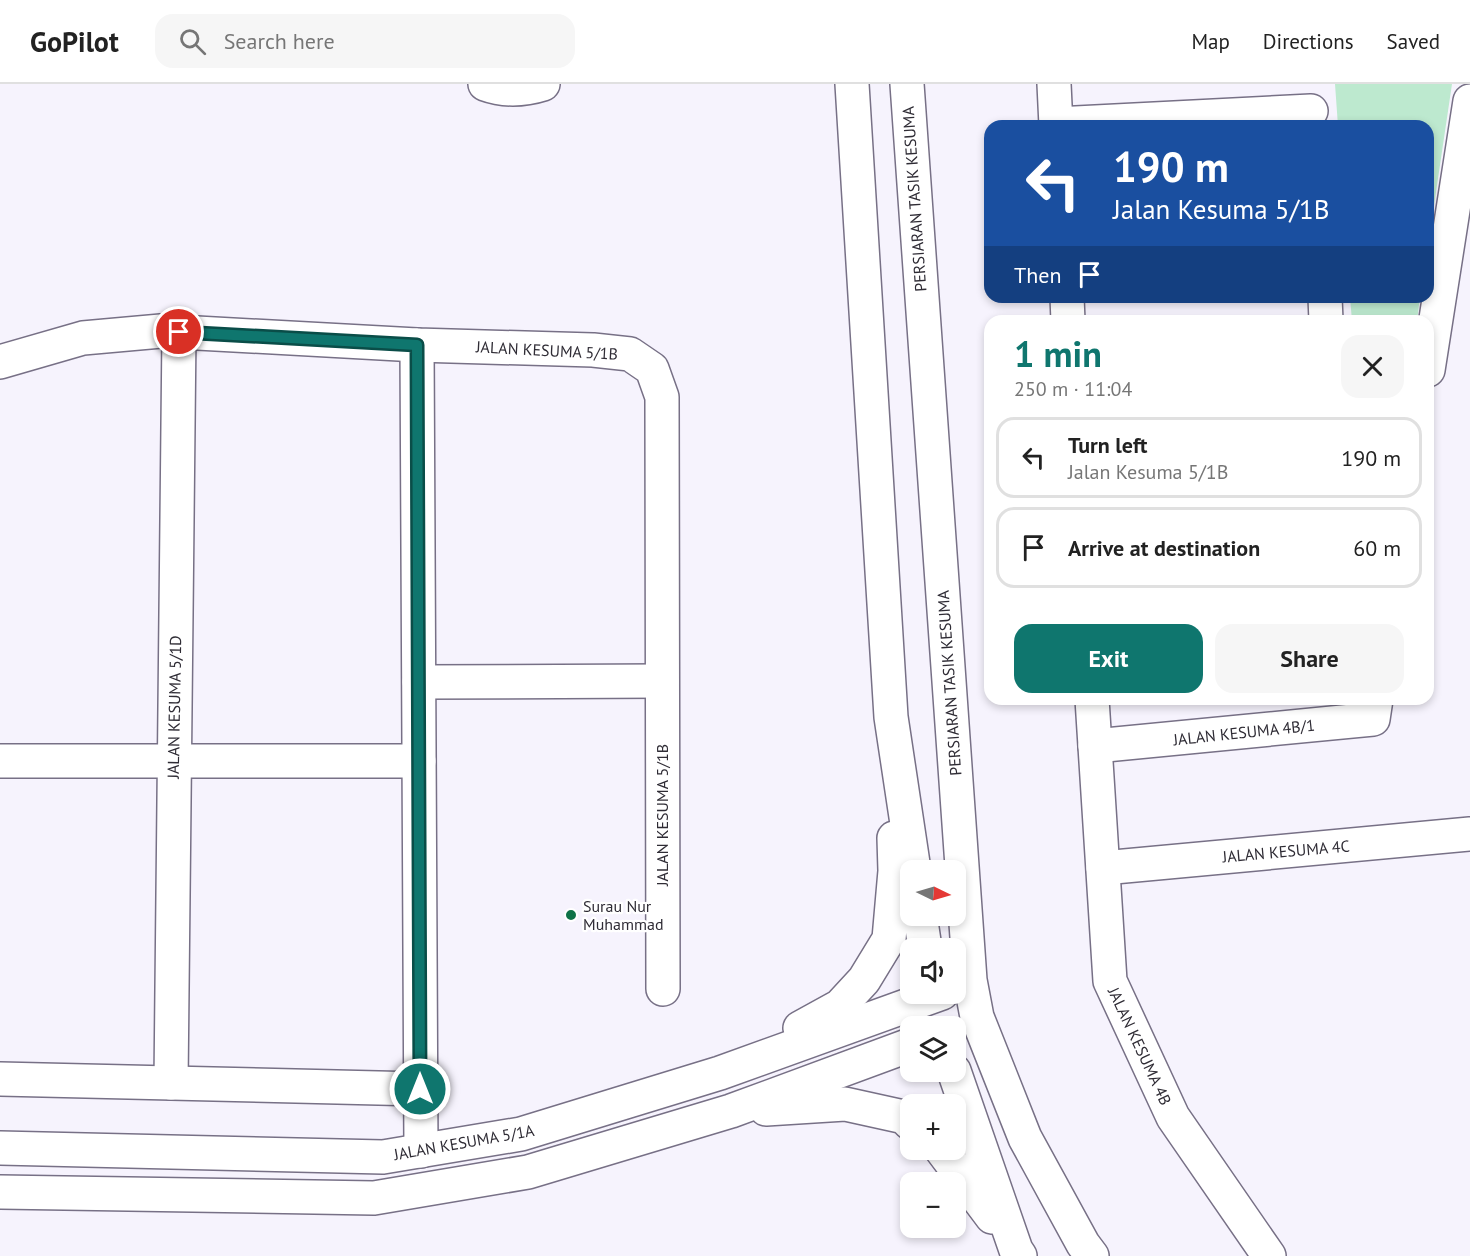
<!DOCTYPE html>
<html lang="en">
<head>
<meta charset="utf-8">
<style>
	:root { --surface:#fff; --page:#f6f6f6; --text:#222; --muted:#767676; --line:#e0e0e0; --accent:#0f766e }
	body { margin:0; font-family:"PT Sans",sans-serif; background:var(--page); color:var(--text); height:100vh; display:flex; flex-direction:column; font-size:22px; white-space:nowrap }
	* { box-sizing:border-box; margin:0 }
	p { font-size:20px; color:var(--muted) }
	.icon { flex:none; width:33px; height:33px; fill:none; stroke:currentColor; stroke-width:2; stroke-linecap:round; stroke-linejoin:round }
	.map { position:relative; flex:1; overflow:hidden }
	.sheet { position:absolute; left:984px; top:231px; width:450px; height:390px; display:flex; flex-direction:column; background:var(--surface); border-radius:18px; box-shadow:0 3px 9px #0003 }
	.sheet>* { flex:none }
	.top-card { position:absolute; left:984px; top:36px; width:450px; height:183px; border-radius:18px; box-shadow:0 3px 9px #0003; background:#1a4fa0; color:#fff; overflow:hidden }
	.needle { width:39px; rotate:95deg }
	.fabs { position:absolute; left:900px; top:776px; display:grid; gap:12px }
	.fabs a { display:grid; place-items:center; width:66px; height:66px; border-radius:12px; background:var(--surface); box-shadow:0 3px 9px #0003; font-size:30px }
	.pin { position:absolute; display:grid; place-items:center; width:51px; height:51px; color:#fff; margin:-26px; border:3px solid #fff; border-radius:50%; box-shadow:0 2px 6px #0007 }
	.me { position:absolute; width:66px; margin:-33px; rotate:0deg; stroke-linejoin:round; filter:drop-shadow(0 0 4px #0008) }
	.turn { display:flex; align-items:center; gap:21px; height:126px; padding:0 30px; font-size:27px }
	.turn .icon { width:78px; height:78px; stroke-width:2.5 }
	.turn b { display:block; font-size:42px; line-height:51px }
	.then { display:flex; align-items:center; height:57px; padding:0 30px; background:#0003; gap:12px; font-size:22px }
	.round { display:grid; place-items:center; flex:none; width:63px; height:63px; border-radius:18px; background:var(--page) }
	.summary { display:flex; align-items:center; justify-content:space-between; height:102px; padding:0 30px }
	h1 { font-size:36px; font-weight:700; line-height:45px; color:var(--accent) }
	.cta { display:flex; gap:12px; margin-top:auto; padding:12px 30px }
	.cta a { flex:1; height:69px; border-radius:18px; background:var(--accent); color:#fff; font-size:24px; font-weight:700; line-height:69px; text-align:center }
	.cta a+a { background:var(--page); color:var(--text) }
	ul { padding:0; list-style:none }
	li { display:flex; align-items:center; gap:18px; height:81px; margin:0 12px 9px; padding:0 18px; border:3px solid var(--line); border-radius:18px }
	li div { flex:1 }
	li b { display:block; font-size:22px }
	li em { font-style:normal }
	header { display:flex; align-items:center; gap:36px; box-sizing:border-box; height:84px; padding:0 30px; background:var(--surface); border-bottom:2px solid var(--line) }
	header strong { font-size:28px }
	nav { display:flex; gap:33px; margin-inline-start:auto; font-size:21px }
	.search { width:420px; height:54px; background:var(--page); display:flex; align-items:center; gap:15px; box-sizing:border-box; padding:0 21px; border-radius:18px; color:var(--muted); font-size:22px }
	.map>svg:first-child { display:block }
	.green { fill:#bde9cf }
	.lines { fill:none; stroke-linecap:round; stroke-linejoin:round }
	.minor-casing { stroke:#777086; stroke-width:36 }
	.minor { stroke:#fff; stroke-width:33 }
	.route-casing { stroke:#0a4d48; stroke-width:15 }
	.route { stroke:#0f766e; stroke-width:10 }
	.poi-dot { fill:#0e7147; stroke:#fff; stroke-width:2 }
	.labels { text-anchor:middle; stroke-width:4.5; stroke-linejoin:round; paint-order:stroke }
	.street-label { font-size:16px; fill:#2f2c35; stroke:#fff }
	.poi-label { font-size:16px; fill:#2f2c35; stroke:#fff; text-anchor:start }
</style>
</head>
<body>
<header>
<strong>GoPilot</strong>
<div class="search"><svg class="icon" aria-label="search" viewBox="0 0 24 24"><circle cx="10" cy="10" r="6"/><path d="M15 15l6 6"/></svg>Search here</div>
<nav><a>Map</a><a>Directions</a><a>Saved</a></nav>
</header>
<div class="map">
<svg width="1470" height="1172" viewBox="0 0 1470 1172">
	<rect width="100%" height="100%" fill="#f6f3fd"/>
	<g class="green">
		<path d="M1335 0H1452L1428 162V42H1338Z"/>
		<path d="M1350 213H1420L1417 237H1352Z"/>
	</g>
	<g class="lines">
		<defs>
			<g id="minor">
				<path d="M485 0C504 7 524 6 543 0"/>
				<path d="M852 0 891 633 914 786"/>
				<path d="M907 0 970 896 977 933 1025 1054 1083 1160 1092 1172"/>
				<path d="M1054 0 1056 42"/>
				<path d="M1056 40 1311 27"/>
				<path d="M1067 213 1068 237"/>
				<path d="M1325 213 1326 237"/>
				<path d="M417 261 421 1067"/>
				<path d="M0 278 83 254 161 247 417 261 593 266 630 270 652 285 662 313 663 905"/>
				<path d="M1428 286 1470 17"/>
				<path d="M419 598 662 597"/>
				<path d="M1092 615 1110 897 1173 1033 1269 1172"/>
				<path d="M1095 662 1373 635 1376 615"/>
				<path d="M0 677H419"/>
				<path d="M1103 784 1470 750"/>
				<path d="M920 831 925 864"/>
				<path d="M800 944 840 922 864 896 889 855 895 787 894 754"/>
				<path d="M954 987 1016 1166 1020 1172"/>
				<path d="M0 995 420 1005"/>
				<path d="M171 999 179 248"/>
				<path d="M766 1025 845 1020 904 1033 910 1039"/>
				<path d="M0 1064 383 1073 521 1050 720 989 942 909"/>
				<path d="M941 1065 992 1133"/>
				<path d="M0 1108 374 1114 528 1088 731 1027 910 961"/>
			</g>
		</defs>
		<use href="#minor" class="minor-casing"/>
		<use href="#minor" class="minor"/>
	</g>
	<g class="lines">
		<defs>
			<path id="route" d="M179 248 417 261 420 1005"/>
		</defs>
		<use href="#route" class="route-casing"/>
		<use href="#route" class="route"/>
	</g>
	<circle class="poi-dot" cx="571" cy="831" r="6"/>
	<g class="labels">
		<g class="street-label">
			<text transform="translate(914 115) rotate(-94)" y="6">PERSIARAN TASIK KESUMA</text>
			<text transform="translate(547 266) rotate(3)" y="6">JALAN KESUMA 5/1B</text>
			<text transform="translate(949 599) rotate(-94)" y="6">PERSIARAN TASIK KESUMA</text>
			<text transform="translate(174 623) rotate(-89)" y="6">JALAN KESUMA 5/1D</text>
			<text transform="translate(1244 648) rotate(-6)" y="6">JALAN KESUMA 4B/1</text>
			<text transform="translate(662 731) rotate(-90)" y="6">JALAN KESUMA 5/1B</text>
			<text transform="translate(1286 767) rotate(-5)" y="6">JALAN KESUMA 4C</text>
			<text transform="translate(1140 962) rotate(65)" y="6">JALAN KESUMA 4B</text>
			<text transform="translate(464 1058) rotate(-10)" y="6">JALAN KESUMA 5/1A</text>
		</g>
		<g class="poi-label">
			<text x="583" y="828">Surau Nur<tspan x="583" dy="18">Muhammad</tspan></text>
		</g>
	</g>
</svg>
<div class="fabs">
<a><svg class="needle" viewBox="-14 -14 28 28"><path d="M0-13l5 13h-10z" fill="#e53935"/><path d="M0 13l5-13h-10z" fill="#767676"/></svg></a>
<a><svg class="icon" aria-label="sound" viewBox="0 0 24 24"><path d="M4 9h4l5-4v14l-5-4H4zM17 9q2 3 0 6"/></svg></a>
<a><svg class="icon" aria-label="layers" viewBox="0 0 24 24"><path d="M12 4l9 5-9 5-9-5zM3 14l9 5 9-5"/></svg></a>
<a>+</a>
<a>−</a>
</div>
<div class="pin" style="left:179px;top:248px;background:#d93025"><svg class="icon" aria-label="arrive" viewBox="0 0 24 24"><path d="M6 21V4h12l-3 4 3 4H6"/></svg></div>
<svg class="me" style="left:420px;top:1005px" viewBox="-20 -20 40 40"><circle r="17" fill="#0f766e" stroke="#fff" stroke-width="3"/><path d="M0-11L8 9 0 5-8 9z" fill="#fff"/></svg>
<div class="top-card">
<div class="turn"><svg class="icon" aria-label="left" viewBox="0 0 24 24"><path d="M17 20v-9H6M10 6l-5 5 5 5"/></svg><div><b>190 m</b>Jalan Kesuma 5/1B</div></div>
<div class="then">Then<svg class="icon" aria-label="arrive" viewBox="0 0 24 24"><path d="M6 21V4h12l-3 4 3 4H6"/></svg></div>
</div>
<section class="sheet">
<div class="summary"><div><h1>1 min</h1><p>250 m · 11:04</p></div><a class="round"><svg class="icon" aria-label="close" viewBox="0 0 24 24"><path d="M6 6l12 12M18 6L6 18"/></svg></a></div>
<ul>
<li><svg class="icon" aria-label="left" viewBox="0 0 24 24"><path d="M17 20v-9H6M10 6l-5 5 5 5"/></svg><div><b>Turn left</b><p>Jalan Kesuma 5/1B</p></div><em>190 m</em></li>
<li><svg class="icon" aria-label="arrive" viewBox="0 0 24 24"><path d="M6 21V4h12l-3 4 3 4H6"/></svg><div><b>Arrive at destination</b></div><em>60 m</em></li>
</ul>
<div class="cta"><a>Exit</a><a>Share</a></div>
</section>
</div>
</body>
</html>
